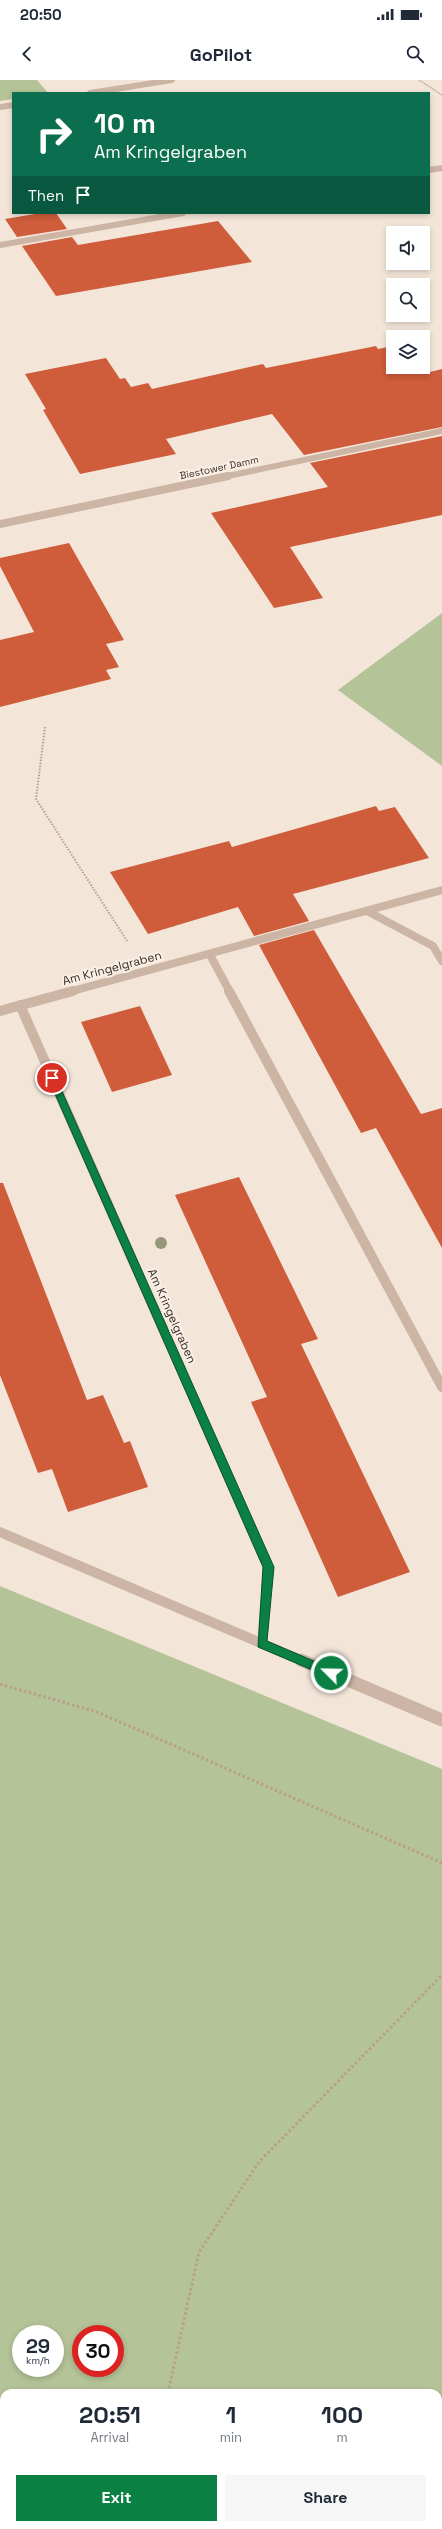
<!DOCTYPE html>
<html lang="en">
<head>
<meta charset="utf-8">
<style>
	:root { --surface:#fff; --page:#f6f6f7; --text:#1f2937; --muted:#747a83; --accent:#0b8043 }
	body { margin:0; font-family:"Space Grotesk",sans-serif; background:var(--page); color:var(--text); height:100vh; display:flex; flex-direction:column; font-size:15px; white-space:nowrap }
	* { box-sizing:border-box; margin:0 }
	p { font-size:13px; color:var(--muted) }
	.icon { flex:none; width:22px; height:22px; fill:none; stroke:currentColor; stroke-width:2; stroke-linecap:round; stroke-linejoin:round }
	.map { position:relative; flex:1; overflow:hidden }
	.panel { position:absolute; left:0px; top:2309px; width:442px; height:140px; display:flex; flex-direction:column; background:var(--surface); border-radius:12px 12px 0 0; box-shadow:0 2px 6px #0003 }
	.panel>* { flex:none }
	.hud { position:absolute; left:12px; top:12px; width:418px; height:122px; border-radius:0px; box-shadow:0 2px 6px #0003; background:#0b6e4f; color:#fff; overflow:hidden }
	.tools { position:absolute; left:386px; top:146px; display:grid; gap:8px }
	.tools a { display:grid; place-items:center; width:44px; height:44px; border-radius:0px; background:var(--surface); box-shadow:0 2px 6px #0003; font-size:20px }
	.speed { position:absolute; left:12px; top:2245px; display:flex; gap:8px; font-size:20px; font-weight:700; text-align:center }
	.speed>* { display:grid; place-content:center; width:52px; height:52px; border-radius:50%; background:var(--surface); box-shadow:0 2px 6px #0003; line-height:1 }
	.speed small { font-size:10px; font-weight:400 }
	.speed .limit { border:6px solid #d22; background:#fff; color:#111 }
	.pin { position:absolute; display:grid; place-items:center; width:34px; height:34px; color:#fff; margin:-17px; border:2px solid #fff; border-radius:50%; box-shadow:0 1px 4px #0007 }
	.me { position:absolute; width:44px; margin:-22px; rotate:293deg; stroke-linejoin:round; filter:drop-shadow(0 0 3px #0008) }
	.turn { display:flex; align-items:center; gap:14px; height:84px; padding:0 16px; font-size:18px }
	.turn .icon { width:52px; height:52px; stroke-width:2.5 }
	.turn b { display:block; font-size:28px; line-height:34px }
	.then { display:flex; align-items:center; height:38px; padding:0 16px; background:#0003; gap:8px; font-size:15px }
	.eta { display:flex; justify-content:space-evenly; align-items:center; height:68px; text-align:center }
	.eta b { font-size:24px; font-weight:700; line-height:28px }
	.cta { display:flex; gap:8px; margin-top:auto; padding:8px 16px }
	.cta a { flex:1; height:46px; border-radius:0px; background:var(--accent); color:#fff; font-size:16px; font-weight:700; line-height:46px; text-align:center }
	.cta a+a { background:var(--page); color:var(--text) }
	.status { display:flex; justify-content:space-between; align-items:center; height:28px; padding:0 20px; background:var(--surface); direction:ltr }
	.status svg { height:11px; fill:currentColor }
	header { display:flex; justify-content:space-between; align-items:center; height:52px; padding:0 16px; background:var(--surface); font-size:18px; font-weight:700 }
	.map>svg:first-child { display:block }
	.green { fill:#b5c398; fill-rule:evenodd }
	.building { fill:#cf5c3b }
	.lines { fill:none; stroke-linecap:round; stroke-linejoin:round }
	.path-far2 { stroke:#b89f8e; stroke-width:1.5; stroke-dasharray:1 1; stroke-linecap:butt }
	.path-far1 { stroke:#b89f8e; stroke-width:2; stroke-dasharray:1.5 1.5; stroke-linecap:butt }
	.path { stroke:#b89f8e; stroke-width:3; stroke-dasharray:2.5 2.5; stroke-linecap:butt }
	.minor-far3 { stroke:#ccb5a4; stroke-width:6 }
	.minor-far2 { stroke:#ccb5a4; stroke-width:8 }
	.minor-far1 { stroke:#ccb5a4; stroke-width:10 }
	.minor { stroke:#ccb5a4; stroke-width:13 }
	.tree { fill:#949778 }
	.route { fill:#0b8043; stroke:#07532c }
	.labels { text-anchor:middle; stroke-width:4; stroke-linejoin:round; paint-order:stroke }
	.far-street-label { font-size:10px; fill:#372b26; stroke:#fbf0e5 }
	.street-label { font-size:12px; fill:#372b26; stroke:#fbf0e5 }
</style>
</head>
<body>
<div class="status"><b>20:50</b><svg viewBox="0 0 49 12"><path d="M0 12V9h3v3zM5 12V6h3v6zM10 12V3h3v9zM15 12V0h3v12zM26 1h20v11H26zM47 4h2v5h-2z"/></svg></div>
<header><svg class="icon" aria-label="back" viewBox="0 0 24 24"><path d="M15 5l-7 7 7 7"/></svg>GoPilot<svg class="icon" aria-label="search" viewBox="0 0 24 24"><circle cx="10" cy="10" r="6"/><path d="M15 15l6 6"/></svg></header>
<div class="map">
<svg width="442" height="2449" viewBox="0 0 442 2449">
	<rect width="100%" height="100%" fill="#f3e6d9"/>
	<g class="green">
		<path d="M0 0H37L48 13H13V19L0 21Z"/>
		<path d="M442 533V686L338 610Z"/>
		<path d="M0 1506 442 1689V2449H0ZM21 2254H55V2288H21ZM81 2254H115V2288H81ZM4 2313H438V2445H4Z"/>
	</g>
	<g class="building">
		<path d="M41 133H56L67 149 17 157 5 139Z"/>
		<path d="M218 141 252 182 56 216 22 166 72 157 78 165Z"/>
		<path d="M376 266 378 269 393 266V287H420L426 293 442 289V347L304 375 272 334 166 359 176 374 80 394 43 330 46 329 25 294 106 278 120 299 125 298 131 307 148 303 152 309 263 284 266 288Z"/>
		<path d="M442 356V435L290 467 323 518 274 528 211 433 328 407 310 383Z"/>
		<path d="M69 463 124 560 106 564 119 587 106 590 111 599 0 627V560L34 552 0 486V478Z"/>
		<path d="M376 726 379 731 395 727 429 778 293 814 309 841 254 856 238 827 148 854 110 792 229 761 232 767Z"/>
		<path d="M314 850 421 1034 442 1028V1168L376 1048 361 1053 259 865Z"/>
		<path d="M140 926 172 995 112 1012 81 942Z"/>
		<path d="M239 1097 318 1259 301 1264 410 1492 338 1517 251 1322 267 1317 175 1115Z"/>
		<path d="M0 1103H3L87 1320 103 1315 124 1363 130 1361 148 1407 68 1432 52 1389 38 1393 0 1295Z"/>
	</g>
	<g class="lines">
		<path class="path-far2" d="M419 0 442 15"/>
		<path class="path-far1" d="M45 647 36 719 127 861"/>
		<g class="path">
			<path d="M0 1604 97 1632 442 1783"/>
			<path d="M168 2313 199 2172 259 2082 442 1895"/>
			<path d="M438 2392 442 2386"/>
			<path d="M85 2449 88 2445"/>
			<path d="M399 2449 402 2445"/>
		</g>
		<g class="minor-far3">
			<path d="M90 13 172 0"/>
			<path d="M0 27 13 25"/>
			<path d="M429 90 442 88"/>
			<path d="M0 165 183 133"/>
			<path d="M223 397 442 351"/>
		</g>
		<g class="minor-far2">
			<path d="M0 444 228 396"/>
			<path d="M367 831 433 866 442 881"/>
			<path d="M210 875 230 912"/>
			<path d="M69 912 442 810"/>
		</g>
		<g class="minor-far1">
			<path d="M229 911 442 1307"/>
			<path d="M20 925 268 1487 262 1564"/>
			<path d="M0 931 73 911"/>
			<path d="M0 1452 303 1581"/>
		</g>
		<path class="minor" d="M301 1580 442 1640"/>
	</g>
	<circle class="tree" cx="161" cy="1163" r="6"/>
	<path class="route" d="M52 994 56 998 274 1487 267 1561 335 1590V1596L331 1598 258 1567 263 1487 48 998Z"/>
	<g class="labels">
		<g class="far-street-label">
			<text transform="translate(219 387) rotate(-12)" y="4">Biestower Damm</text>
		</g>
		<g class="street-label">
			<text transform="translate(112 888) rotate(-15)" y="4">Am Kringelgraben</text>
			<text transform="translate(172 1236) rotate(66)" y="4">Am Kringelgraben</text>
		</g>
	</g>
</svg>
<div class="tools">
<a><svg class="icon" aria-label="sound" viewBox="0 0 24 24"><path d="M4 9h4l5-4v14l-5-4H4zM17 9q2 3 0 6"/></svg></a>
<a><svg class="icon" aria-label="search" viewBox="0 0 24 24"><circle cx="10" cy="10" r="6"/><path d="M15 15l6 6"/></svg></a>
<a><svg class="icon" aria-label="layers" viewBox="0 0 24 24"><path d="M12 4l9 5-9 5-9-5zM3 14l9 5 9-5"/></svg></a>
</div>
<div class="speed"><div>29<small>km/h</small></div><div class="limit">30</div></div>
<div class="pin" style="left:52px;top:998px;background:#d93025"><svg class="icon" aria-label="arrive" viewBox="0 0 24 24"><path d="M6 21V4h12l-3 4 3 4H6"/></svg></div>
<svg class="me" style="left:331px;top:1593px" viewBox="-20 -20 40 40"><circle r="17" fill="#0b8043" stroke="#fff" stroke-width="3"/><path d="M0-11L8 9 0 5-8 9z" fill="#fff"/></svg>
<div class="hud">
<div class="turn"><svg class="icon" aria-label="right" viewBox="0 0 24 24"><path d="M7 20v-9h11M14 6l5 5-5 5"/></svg><div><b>10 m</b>Am Kringelgraben</div></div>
<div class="then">Then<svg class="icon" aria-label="arrive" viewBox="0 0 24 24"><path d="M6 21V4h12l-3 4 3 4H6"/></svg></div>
</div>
<section class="panel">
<div class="eta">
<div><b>20:51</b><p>Arrival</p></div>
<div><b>1</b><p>min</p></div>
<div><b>100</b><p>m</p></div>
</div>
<div class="cta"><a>Exit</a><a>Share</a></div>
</section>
</div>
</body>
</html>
